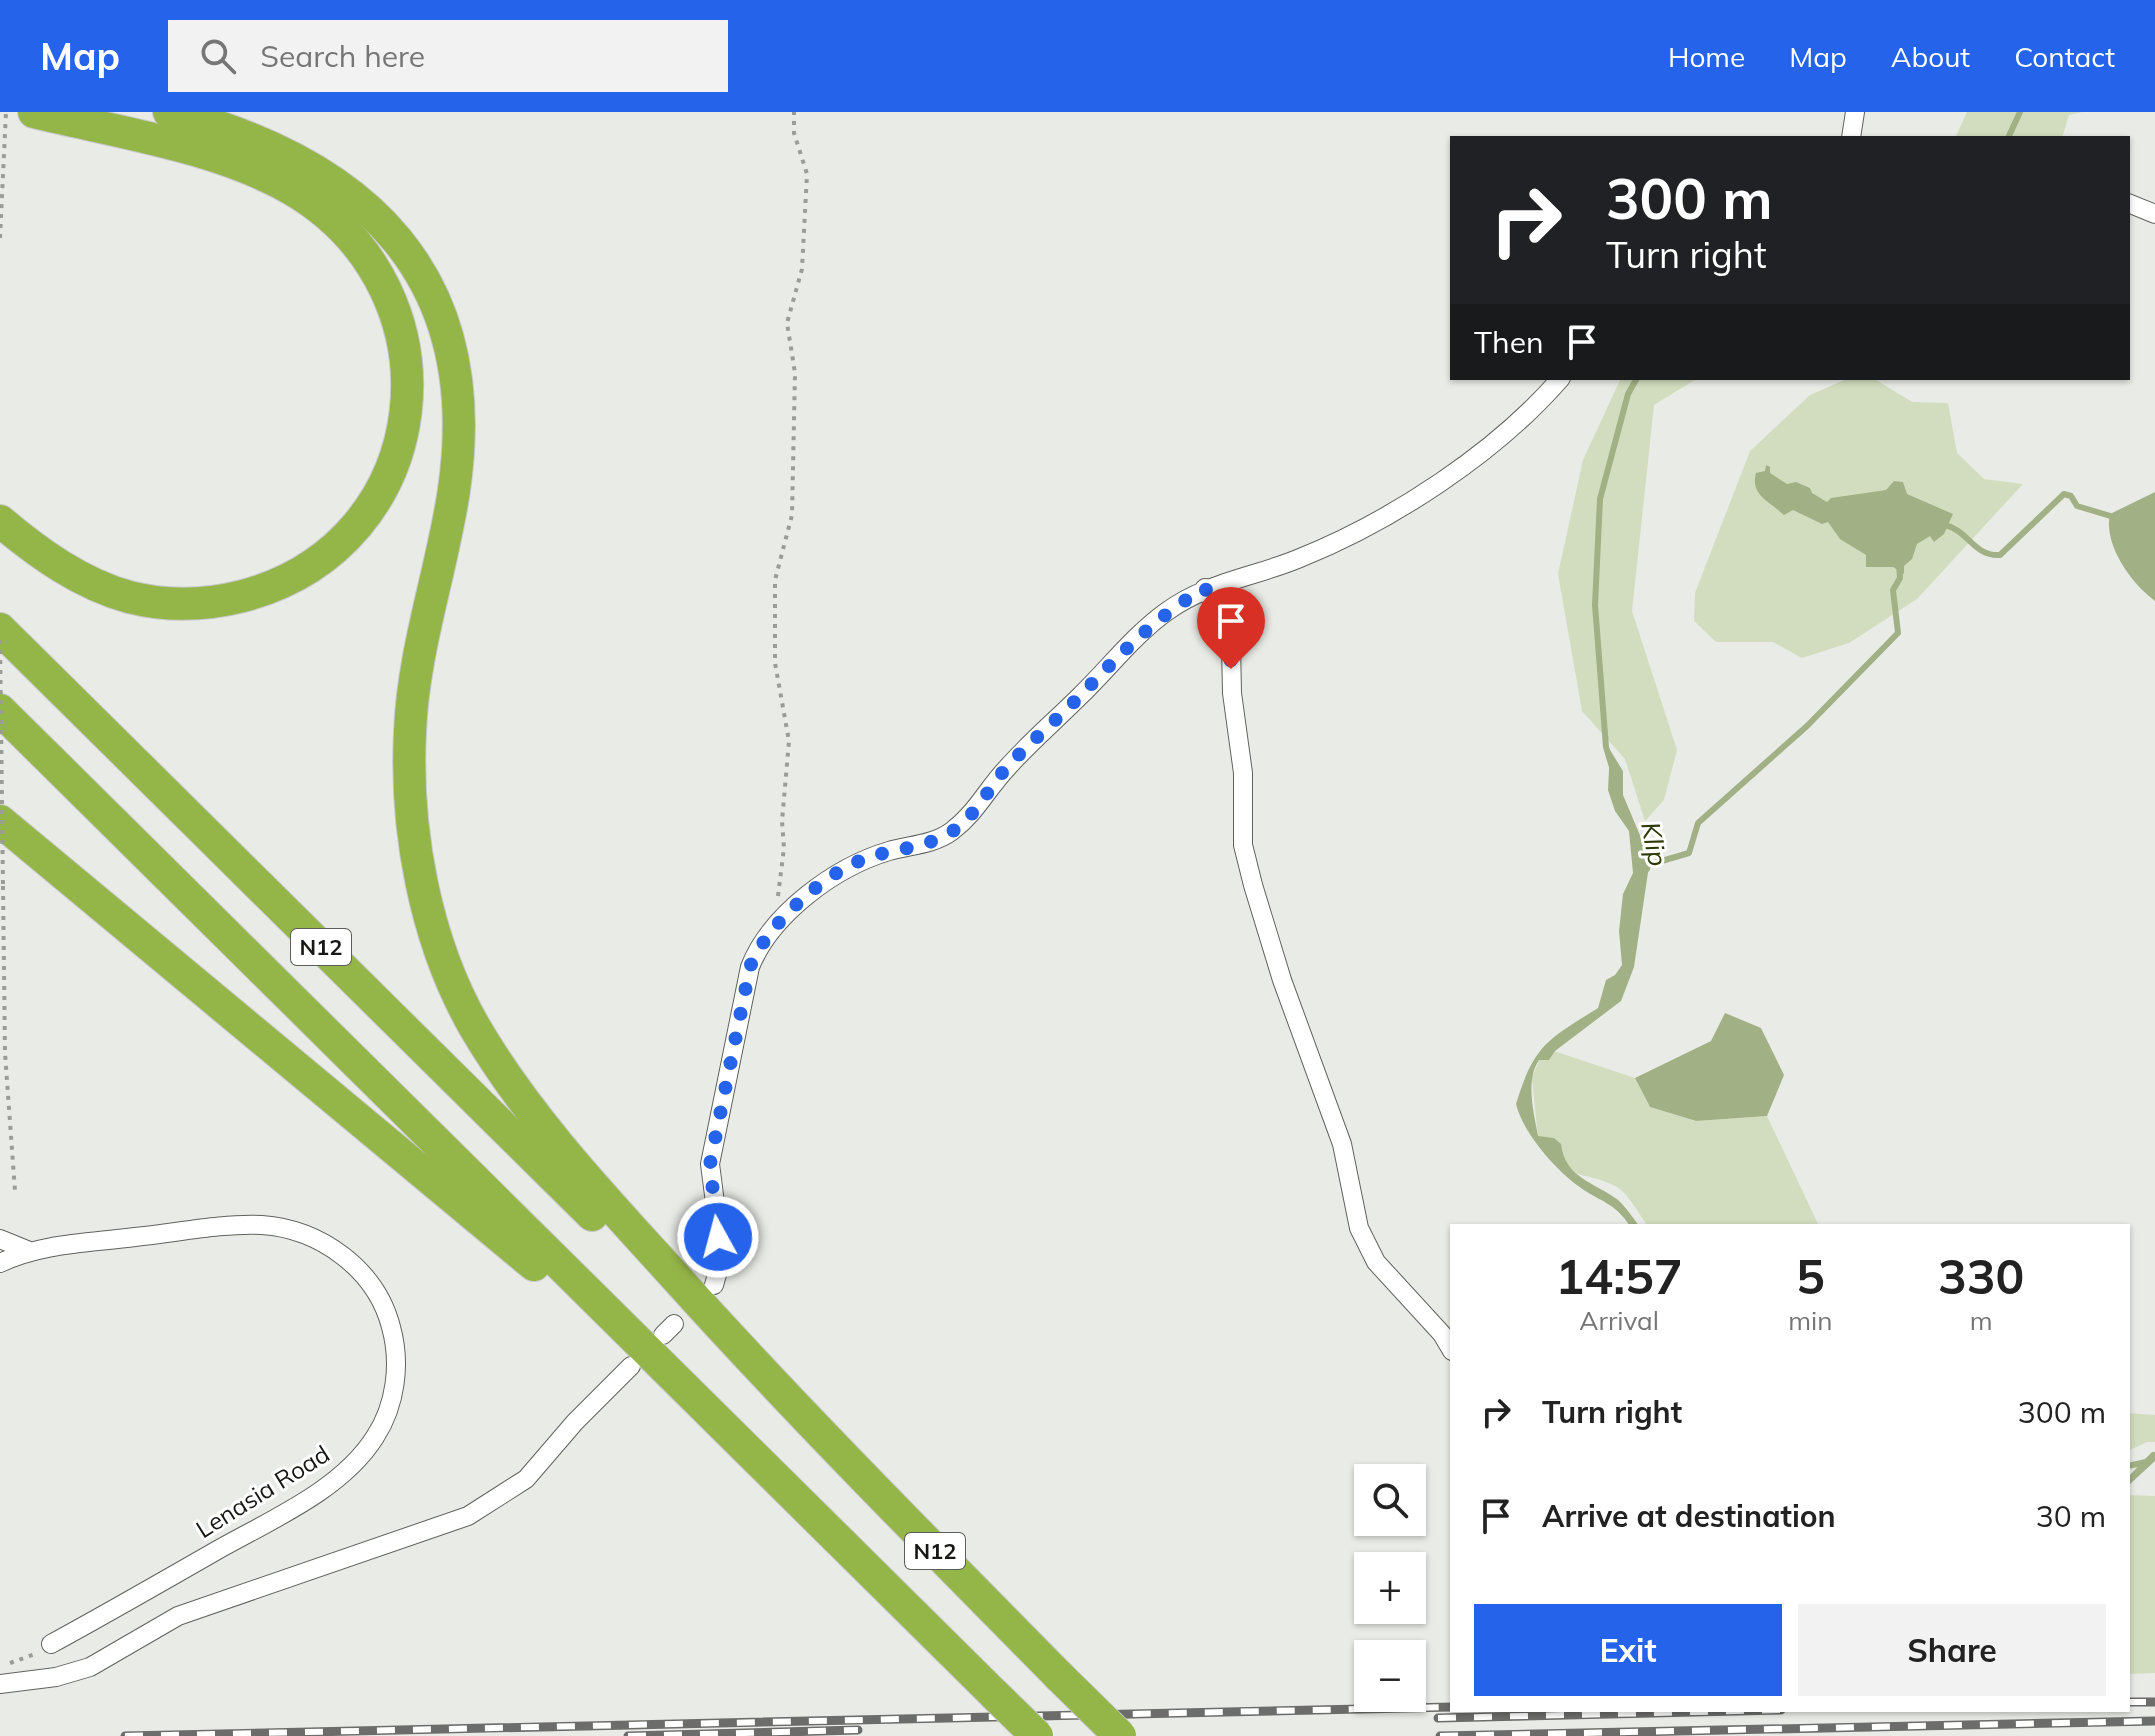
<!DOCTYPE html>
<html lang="en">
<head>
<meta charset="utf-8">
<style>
	:root { --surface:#fff; --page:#f2f2f2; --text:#222; --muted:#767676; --accent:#2563eb }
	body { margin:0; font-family:Mulish,sans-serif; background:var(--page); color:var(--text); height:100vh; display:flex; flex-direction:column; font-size:30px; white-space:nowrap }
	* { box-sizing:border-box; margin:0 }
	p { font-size:26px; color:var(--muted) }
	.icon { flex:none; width:44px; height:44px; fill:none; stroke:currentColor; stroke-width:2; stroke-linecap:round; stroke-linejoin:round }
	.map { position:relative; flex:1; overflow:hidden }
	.details { position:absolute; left:1450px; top:1112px; width:680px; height:488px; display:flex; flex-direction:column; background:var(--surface); border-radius:0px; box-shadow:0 2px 6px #0004 }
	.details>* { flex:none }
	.guide { position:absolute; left:1450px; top:24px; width:680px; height:244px; border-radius:0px; box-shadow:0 2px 6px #0004; background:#202124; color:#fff; overflow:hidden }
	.tools { position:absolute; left:1354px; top:1352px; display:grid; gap:16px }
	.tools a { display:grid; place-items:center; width:72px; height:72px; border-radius:0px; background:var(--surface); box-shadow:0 2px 6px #0004; font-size:40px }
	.pin { position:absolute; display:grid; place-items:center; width:68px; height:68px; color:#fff; margin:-82px -34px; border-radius:50% 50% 50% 0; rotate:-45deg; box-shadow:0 0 8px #0007 }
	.pin .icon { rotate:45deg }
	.me { position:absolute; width:88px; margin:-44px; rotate:353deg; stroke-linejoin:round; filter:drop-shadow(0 0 6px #0008) }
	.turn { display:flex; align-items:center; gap:28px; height:168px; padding:0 24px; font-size:36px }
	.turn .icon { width:104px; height:104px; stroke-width:2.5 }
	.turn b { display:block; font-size:56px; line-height:68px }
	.then { display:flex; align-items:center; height:76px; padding:0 24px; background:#0003; gap:16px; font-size:30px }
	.eta { display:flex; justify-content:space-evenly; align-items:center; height:136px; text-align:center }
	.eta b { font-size:48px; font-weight:700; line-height:56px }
	.button { display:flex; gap:16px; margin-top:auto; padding:16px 24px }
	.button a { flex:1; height:92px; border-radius:0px; background:var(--accent); color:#fff; font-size:32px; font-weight:700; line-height:92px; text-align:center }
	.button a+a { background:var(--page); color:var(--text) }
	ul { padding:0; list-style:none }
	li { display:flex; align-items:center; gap:24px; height:104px; padding:0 24px }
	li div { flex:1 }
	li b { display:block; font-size:30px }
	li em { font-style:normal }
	header { display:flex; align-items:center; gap:48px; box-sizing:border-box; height:112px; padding:0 40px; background:var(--accent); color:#fff }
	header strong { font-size:38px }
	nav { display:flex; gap:44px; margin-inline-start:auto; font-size:28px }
	.search { width:560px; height:72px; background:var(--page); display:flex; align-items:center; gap:20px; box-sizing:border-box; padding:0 28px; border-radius:0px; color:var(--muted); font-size:30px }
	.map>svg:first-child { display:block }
	.green { fill:#d2ddbf }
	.water { fill:#a2b185 }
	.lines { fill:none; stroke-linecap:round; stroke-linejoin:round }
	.stream { stroke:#a2b185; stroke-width:6 }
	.street-casing { stroke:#61625e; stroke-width:20 }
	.highway-casing { stroke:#c7c8c7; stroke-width:34 }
	.path { stroke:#9a9c98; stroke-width:4; stroke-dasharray:4 6; stroke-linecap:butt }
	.street { stroke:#fff; stroke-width:18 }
	.highway { stroke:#94b548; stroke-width:32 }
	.rail-casing { stroke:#6c6d6a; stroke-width:9 }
	.rail { stroke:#fff; stroke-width:6; stroke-dasharray:18; stroke-linecap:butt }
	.highway-bridge-casing { stroke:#c7c8c7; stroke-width:34; stroke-linecap:butt }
	.path-bridge { stroke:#9a9c98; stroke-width:4; stroke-dasharray:4 6; stroke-linecap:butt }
	.highway-bridge { stroke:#94b548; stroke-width:32 }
	.route { stroke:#2563eb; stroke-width:14; stroke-dasharray:0 25.2 }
	.labels { text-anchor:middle; stroke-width:6; stroke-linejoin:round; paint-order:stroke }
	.shield { fill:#fff; stroke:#5d5d5c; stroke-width:2 }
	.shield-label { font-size:22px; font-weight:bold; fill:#171816 }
	.street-label { font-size:24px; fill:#171816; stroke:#fff }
	.water-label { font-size:26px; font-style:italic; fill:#2b3904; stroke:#fff }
</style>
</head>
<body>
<header>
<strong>Map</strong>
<div class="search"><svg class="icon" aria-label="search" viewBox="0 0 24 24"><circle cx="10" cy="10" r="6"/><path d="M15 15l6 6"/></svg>Search here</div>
<nav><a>Home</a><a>Map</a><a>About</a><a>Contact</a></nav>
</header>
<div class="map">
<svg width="2155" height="1624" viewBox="0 0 2155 1624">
	<rect width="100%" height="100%" fill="#e9ebe6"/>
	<g class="green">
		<path d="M1967 0H2082L2069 3 2062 26H1955Z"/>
		<path d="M1621 266H1698L1654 293 1632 499 1677 638 1664 688 1645 709 1625 647 1582 599 1558 462 1583 348Z"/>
		<path d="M1849 266H1873L1912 290 1948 291 1957 341 1984 367 2023 372 1917 487 1849 531 1802 546 1773 530H1716L1694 509 1695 481 1750 339 1810 283Z"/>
		<path d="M1554 939 1635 966 1650 995 1695 1009 1767 1004 1819 1114H1648C1639 1103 1628 1080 1615 1074 1577 1055 1576 1077 1554 1026L1538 1025 1532 966 1539 948H1549Z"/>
		<path d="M2128 1301 2155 1303V1330H2147L2128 1339Z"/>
		<path d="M2128 1383 2155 1384V1561L2128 1562Z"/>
	</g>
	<g class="water">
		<path d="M1766 353 1770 355V361L1787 372 1796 370 1810 376 1812 381 1827 390 1831 386 1886 378 1894 369 1903 370 1907 382 1953 402 1944 422 1934 430 1930 424 1917 432 1912 447 1904 454V462L1893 455H1866V443L1840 427 1828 410 1822 412 1793 398 1784 403C1769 389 1750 383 1756 361L1765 359Z"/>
		<path d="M2155 380V489C2131 472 2103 432 2110 402Z"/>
		<path d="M1610 638 1623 659V683L1650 747 1634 855 1621 889 1555 939 1549 948H1539C1525 968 1534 1002 1538 1024L1554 1026 1561 1032C1565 1066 1594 1070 1618 1088 1626 1095 1633 1106 1639 1114H1630C1615 1091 1601 1090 1581 1076 1556 1059 1523 1021 1516 992 1534 933 1547 928 1598 896L1606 868 1615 863 1622 853 1619 819 1623 782 1633 761 1629 719 1615 699 1608 678Z"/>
		<path d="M1725 901 1761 916 1784 963 1767 1004 1696 1009 1650 995 1635 966 1711 929Z"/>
		<path d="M2152 1340H2155V1349L2128 1374V1365Z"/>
	</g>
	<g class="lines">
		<g class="stream">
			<path d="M2008 26 2020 0"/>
			<path d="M1945 413C1968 418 1974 445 2000 443L2064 382 2071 384 2077 394 2117 406"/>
			<path d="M1612 655 1606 635 1595 493 1600 387 1628 282 1637 266"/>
			<path d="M1647 757 1648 753 1689 741 1698 711 1807 614 1898 521 1893 478 1900 466 1899 452"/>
			<path d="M2128 1354 2146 1350 2155 1343"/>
		</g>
		<defs>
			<g id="street">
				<path d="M1851 26 1855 0"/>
				<path d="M2128 91 2155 102"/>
				<path d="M1205 476 1222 506 1231 533 1232 581 1243 661V733L1253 773 1282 868 1342 1032 1359 1116 1376 1150 1442 1222 1452 1239"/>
				<path d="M0 1127 27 1138"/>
				<path d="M0 1151C42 1131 89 1131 135 1125 176 1121 221 1111 262 1113 320 1117 376 1157 391 1215 401 1251 396 1293 375 1325 341 1379 268 1409 214 1440 160 1471 106 1502 51 1532"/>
				<path d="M714 1173 722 1145 710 1052 750 855C771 802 835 755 889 739 910 733 933 733 952 719 976 701 987 677 1007 656 1030 630 1056 608 1080 584 1109 556 1133 524 1166 500 1207 470 1255 465 1300 446 1392 409 1496 341 1561 266"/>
				<path d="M663 1223 674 1212"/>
				<path d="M0 1572 56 1565 90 1555 178 1504 468 1404 526 1367 575 1310 631 1254"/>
			</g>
			<g id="highway">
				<path d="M169 0C365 51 485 163 454 378 442 459 413 538 410 620 405 718 425 828 474 914 527 1005 601 1083 671 1160 796 1299 928 1431 1059 1564"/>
				<path d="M0 409C38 441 81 472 129 485 168 495 204 494 243 484 438 432 465 180 293 78 220 35 116 20 34 0"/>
				<path d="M0 517 592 1103"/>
				<path d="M0 598 995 1583"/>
				<path d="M0 709 534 1153"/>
			</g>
		</defs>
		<use href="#street" class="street-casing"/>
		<use href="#highway" class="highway-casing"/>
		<g class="path">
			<path d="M0 126 6 0"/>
			<path d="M3 774 5 941 15 1079"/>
			<path d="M778 784 784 736 782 709 789 629 775 551V468L792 403 795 261 787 211 802 157 807 62 794 21V0"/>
			<path d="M10 1551 35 1542"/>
		</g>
		<use href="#street" class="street"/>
		<use href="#highway" class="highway"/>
		<defs>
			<g id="rail">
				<path d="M2128 1590H2155"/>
				<path d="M1438 1606 1781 1598"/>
				<path d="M125 1624 1452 1595"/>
				<path d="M628 1624 858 1618"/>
				<path d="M1440 1624 2155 1609"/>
			</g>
		</defs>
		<use href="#rail" class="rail-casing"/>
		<use href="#rail" class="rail"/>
		<defs>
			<g id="highway-bridge">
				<path d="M1059 1564 1120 1624"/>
				<path d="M995 1583 1037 1624"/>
			</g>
		</defs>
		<use href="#highway-bridge" class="highway-bridge-casing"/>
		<path class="path-bridge" d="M0 528 3 774"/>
		<use href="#highway-bridge" class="highway-bridge"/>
	</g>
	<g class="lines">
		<path class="route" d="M718 1125 710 1052 750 855C766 814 825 760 867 746 893 737 924 736 948 722 976 706 987 677 1008 654 1031 629 1058 607 1082 582 1121 541 1156 505 1205 476 1220 504 1231 526 1231 557"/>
	</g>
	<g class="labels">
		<g class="shield">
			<rect x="291" y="817" width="60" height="36" rx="6"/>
			<rect x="905" y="1421" width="60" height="36" rx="6"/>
		</g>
		<g class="shield-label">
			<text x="321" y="843">N12</text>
			<text x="935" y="1447">N12</text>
		</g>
		<g class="street-label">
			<text transform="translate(263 1380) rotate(-32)" y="8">Lenasia Road</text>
		</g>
		<g class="water-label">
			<text transform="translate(1654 732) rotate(79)" y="9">Klip</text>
		</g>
	</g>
</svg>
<div class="tools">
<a><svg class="icon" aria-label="search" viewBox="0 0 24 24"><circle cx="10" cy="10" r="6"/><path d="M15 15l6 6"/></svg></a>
<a>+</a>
<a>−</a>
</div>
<div class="pin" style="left:1231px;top:557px;background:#d93025"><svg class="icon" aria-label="arrive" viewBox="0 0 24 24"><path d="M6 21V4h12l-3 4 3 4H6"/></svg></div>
<svg class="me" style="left:718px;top:1125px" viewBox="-20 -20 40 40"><circle r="17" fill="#2563eb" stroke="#fff" stroke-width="3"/><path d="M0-11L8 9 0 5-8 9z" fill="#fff"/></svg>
<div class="guide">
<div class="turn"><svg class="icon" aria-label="right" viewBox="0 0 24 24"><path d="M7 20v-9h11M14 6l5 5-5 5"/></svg><div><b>300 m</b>Turn right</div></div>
<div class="then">Then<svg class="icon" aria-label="arrive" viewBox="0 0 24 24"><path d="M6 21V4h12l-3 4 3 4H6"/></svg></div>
</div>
<section class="details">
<div class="eta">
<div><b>14:57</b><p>Arrival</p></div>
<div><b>5</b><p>min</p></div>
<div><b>330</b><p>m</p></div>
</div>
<ul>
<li><svg class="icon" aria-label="right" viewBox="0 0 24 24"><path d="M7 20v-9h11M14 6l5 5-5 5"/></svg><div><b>Turn right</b></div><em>300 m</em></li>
<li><svg class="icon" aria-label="arrive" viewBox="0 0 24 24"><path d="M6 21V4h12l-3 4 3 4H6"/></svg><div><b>Arrive at destination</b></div><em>30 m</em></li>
</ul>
<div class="button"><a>Exit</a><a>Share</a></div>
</section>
</div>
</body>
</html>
